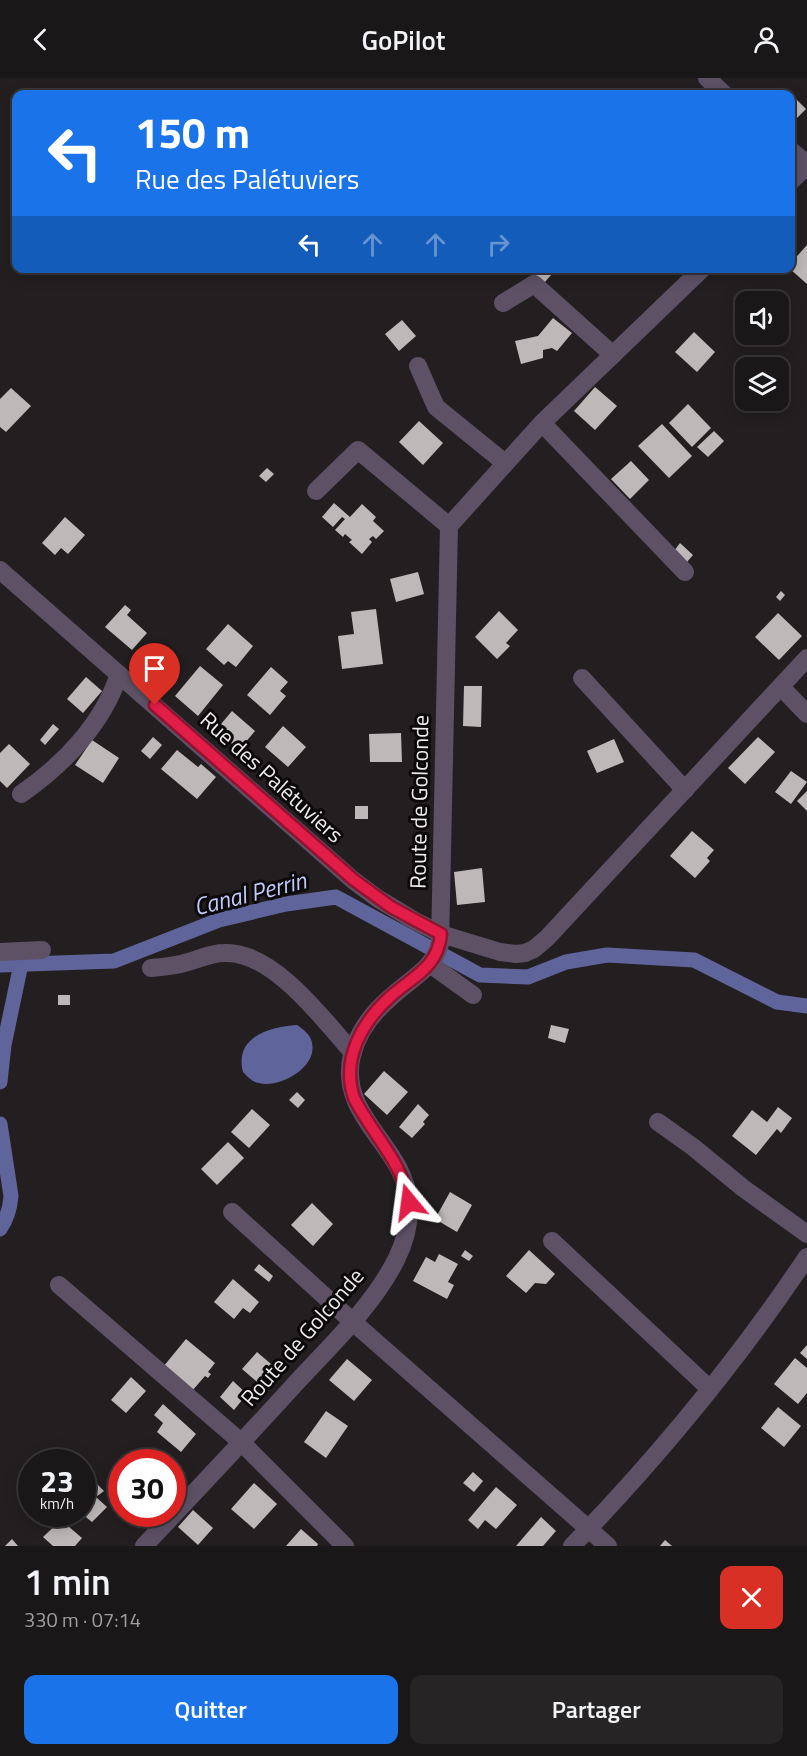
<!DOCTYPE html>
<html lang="fr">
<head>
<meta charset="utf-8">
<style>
	:root { --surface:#1a1719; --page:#272426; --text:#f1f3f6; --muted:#9f9fa2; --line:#383638; --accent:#1a73e8 }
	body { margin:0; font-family:"Titillium Web",sans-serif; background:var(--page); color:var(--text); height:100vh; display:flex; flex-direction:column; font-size:22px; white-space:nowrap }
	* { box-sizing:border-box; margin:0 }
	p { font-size:20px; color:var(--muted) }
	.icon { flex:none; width:33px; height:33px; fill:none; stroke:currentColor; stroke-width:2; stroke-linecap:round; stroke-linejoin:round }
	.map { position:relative; height:1468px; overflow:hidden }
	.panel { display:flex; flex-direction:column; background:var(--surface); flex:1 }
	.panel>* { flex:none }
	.top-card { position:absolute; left:12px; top:12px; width:783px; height:183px; border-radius:12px; box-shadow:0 3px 15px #0003,0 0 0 2px var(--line); background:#1a73e8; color:#fff; overflow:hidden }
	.tools { position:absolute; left:735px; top:213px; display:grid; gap:12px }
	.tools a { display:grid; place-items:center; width:54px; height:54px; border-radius:12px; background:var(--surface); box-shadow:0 3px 15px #0003,0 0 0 2px var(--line); font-size:30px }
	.speed { position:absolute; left:18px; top:1371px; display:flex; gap:12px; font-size:30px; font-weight:700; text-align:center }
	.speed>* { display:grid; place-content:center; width:78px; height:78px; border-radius:50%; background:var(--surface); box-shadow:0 3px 15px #0003,0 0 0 2px var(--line); line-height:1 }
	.speed small { font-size:15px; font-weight:400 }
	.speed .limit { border:9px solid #d22; background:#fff; color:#111 }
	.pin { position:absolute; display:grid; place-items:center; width:51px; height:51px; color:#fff; margin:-62px -26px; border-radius:50% 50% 50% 0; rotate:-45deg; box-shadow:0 0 6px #0007 }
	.pin .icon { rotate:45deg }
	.me { position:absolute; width:66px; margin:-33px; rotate:344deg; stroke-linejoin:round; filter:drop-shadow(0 0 4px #0008) }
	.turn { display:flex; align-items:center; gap:21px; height:126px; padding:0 24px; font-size:27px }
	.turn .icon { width:78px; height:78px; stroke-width:2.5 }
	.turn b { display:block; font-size:42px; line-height:51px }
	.lanes { display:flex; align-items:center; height:57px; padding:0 24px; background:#0003; justify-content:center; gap:30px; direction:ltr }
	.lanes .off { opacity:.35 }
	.round { display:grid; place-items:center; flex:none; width:63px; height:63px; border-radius:12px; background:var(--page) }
	.head { display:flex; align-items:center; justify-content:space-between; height:102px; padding:0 24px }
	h1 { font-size:36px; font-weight:600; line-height:45px }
	.action { display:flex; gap:12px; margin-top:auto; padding:12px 24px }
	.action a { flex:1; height:69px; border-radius:12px; background:var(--accent); color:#fff; font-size:24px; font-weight:600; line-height:69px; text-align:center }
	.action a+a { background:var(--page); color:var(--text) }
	header { display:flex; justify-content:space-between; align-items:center; height:78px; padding:0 24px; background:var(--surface); font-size:27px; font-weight:600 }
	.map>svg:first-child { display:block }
	.water { fill:#5f649b }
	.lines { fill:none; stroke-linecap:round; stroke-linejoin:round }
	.canal { stroke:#5f649b; stroke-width:15 }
	.building { fill:#beb9b8 }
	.minor { stroke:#5e5166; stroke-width:18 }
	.route-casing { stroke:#92132f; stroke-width:15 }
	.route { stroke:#e11d48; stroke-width:10 }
	.labels { text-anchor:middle; stroke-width:6; stroke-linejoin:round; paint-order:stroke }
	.street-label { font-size:22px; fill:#efecee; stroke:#0b090a }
	.water-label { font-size:24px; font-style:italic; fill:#c2c9fb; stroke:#0b090a }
</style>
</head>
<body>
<header><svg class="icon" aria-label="back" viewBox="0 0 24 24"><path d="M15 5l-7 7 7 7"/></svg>GoPilot<svg class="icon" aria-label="person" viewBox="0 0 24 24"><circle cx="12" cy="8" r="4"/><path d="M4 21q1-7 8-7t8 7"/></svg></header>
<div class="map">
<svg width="807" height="1468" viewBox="0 0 807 1468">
	<rect width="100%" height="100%" fill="#231f21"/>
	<path class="water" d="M297 947C303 951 311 957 312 965 318 989 279 1011 259 1005 252 1004 248 999 243 994 234 959 269 949 297 947Z"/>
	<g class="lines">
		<g class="canal">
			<path d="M0 887 114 883 219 842 286 826 336 819 480 897 528 899 566 884 607 877 694 882 777 924 807 928"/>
			<path d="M0 1004 4 967 21 886"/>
			<path d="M0 1046 11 1118C10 1131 7 1141 0 1151"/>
		</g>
	</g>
	<g class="building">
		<path d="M790 15 806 31 790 47Z"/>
		<path d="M807 167V206L790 191V186Z"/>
		<path d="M537 190 541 192 546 190 552 196 544 205 533 195Z"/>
		<path d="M553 240 572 255 557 273 552 270 543 272V280L521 286 515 263 538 258Z"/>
		<path d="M402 242 416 258 399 273 385 256Z"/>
		<path d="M694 254 715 274 697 294 675 274Z"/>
		<path d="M595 309 617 328 595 352 574 333Z"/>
		<path d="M11 310 31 328 6 354 0 349V321Z"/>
		<path d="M688 326 711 350 692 369 669 345Z"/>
		<path d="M419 343 443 365 423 387 399 364Z"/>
		<path d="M662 346 692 378 669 400 638 368Z"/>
		<path d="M714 353 724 363 708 379 697 369Z"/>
		<path d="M631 383 649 402 630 421 611 401Z"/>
		<path d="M267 390 274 396 266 404 259 398Z"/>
		<path d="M334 425 350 439 362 426 376 439 373 443 384 453 376 461 373 458 369 461 372 464 362 476 349 464 352 462 345 456 343 459 335 452 345 441 342 439 333 449 322 439Z"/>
		<path d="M65 439 85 457 68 476 61 470 55 477 42 465Z"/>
		<path d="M680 465 693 477 687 484 674 473Z"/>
		<path d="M418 494 424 516 396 524 390 501Z"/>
		<path d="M781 513 785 517 780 523 776 519Z"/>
		<path d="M125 527 131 532 127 537 147 555 132 572 105 549Z"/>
		<path d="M376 531 383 586 342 591 338 558 354 556 351 534Z"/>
		<path d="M499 533 518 552 506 565 510 568 497 581 475 559Z"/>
		<path d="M778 535 802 558 779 582 755 559Z"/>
		<path d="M228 546 253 568 236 589 228 583 224 587 206 571Z"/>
		<path d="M200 588 223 607 198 638 175 618Z"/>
		<path d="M271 589 288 604 280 613 286 618 270 637 247 617Z"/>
		<path d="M86 599 102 613 83 635 67 621Z"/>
		<path d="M464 608H482L481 649 463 648Z"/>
		<path d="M232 633 255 653 239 672 216 652Z"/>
		<path d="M53 646 59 651 45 667 40 662Z"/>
		<path d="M283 648 306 669 288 689 265 669Z"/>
		<path d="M401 655 402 684H370L369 656Z"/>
		<path d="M153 659 162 667 150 681 141 673Z"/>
		<path d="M758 659 775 674 745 706 728 690Z"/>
		<path d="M614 661 624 684 597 695 587 673Z"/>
		<path d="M92 662 119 680 103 705 75 687Z"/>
		<path d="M9 666 30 686 7 710 0 703V675Z"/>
		<path d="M177 672 198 689 201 686 216 699 197 721 161 691Z"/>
		<path d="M791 693 807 704 791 726 775 714Z"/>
		<path d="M807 713V733L797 723Z"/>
		<rect x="355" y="728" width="13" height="13"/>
		<path d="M692 753 714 772 707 780 710 783 695 800 670 778Z"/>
		<path d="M482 790 485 824 457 827 454 794Z"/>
		<rect x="58" y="917" width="12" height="10"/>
		<path d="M551 947 569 951 565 965 548 960Z"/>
		<path d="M384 993 408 1014 387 1037 364 1016Z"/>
		<path d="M297 1014 305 1022 298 1030 289 1022Z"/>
		<path d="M418 1026 429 1037 423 1044 425 1046 412 1060 399 1049Z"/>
		<path d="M778 1029 792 1040 781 1055 777 1051 756 1077 732 1058 752 1032 767 1044Z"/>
		<path d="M252 1031 270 1047 249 1070 231 1054Z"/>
		<path d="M228 1064 244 1080 217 1107 201 1091Z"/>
		<path d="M450 1114 472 1127 457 1154 435 1141Z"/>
		<path d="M312 1125 333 1146 313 1168 291 1147Z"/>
		<path d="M465 1172 473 1178 469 1183 461 1178Z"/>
		<path d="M529 1172 555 1196 546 1206 535 1205 526 1215 506 1198Z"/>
		<path d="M439 1176 458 1186 448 1204 454 1207 447 1221 413 1203 426 1179 435 1184Z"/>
		<path d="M259 1186 273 1198 269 1204 254 1192Z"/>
		<path d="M233 1201 259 1224 250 1235 243 1230 234 1241 214 1224Z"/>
		<path d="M186 1261 215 1285 208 1294 211 1296 208 1300 205 1298 192 1313 163 1289Z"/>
		<path d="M807 1267V1281L800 1275Z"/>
		<path d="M257 1274 278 1292 263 1309 242 1291Z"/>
		<path d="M795 1280 807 1290V1315L798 1326 774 1306Z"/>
		<path d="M347 1281 372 1302 354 1323 329 1302Z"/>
		<path d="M131 1299 146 1313 126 1335 111 1322Z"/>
		<path d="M233 1303 247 1316 234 1332 220 1319Z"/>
		<path d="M163 1326 196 1356 181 1374 157 1354 163 1345 154 1337Z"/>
		<path d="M778 1329 801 1348 784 1369 761 1350Z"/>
		<path d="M326 1333 348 1348 326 1380 304 1364Z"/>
		<path d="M473 1394 483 1403 474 1414 463 1405Z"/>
		<path d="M254 1405 277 1426 254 1451 231 1431Z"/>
		<path d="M97 1406 104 1413 96 1419 107 1429 92 1444 82 1436V1422Z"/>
		<path d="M496 1409 517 1427 496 1451 485 1442 478 1451 468 1442Z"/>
		<path d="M193 1432 213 1450 198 1467 178 1449Z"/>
		<path d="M541 1439 556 1453 543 1468H516Z"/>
		<path d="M61 1442 82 1460 75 1468H53L43 1459Z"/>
		<path d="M301 1451 318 1466 317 1468H286Z"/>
		<path d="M12 1461 18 1468H5Z"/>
		<path d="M665 1462 672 1468H660Z"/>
	</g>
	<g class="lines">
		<g class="minor">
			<path d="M707 0 724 16"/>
			<path d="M790 72 807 86"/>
			<path d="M790 104 807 88"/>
			<path d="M503 225 534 206 613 277"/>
			<path d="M418 288 436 329 505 385"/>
			<path d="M542 345 685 494"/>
			<path d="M316 413 358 372 449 448"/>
			<path d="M0 492 353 802 377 820 415 843 441 856 500 874 516 876 525 875 534 871 547 860 807 580"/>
			<path d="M582 600 685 712"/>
			<path d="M781 609 807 636"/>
			<path d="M21 716C63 687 103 646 119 596"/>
			<path d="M0 874 42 872"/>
			<path d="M430 886 473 917"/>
			<path d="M151 890C164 889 176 888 188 884 200 881 211 875 224 875 272 872 324 942 353 975"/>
			<path d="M658 1044 693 1069 743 1110 807 1156"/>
			<path d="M232 1134 353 1244 608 1468"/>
			<path d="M552 1163 710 1311"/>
			<path d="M59 1207 241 1364 345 1468"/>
			<path d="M144 1468C195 1414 246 1360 296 1305 331 1267 372 1229 396 1182 405 1164 410 1145 409 1125 405 1067 337 1039 352 977 358 953 373 934 392 918 409 902 434 890 440 866L449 448 542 345 703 190"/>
			<path d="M572 1468C658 1379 738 1282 807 1179"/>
		</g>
	</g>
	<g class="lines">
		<defs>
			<path id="route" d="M155 627 354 802 391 829 441 856C438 889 414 898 391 918 362 944 341 981 354 1020 372 1056 402 1083 409 1124"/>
		</defs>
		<use href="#route" class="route-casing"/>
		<use href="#route" class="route"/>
	</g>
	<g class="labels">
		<g class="street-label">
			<text transform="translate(272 699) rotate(42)" y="8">Rue des Palétuviers</text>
			<text transform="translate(419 724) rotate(-89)" y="8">Route de Golconde</text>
			<text transform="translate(302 1259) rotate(-49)" y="8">Route de Golconde</text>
		</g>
		<g class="water-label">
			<text transform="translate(250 816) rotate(-14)" y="8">Canal Perrin</text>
		</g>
	</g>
</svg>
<div class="tools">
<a><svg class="icon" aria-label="sound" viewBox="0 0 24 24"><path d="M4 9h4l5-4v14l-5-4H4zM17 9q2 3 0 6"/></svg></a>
<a><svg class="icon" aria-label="layers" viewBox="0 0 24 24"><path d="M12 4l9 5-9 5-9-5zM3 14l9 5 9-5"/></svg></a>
</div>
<div class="speed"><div>23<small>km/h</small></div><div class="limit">30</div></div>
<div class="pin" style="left:155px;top:627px;background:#d93025"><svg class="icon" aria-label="arrive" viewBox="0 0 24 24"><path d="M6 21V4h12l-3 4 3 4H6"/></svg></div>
<svg class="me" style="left:409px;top:1124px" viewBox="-20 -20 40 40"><path d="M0-17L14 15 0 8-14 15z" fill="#e11d48" stroke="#fff" stroke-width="4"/></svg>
<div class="top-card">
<div class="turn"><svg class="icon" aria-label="left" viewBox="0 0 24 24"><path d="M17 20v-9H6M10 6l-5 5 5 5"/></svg><div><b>150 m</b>Rue des Palétuviers</div></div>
<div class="lanes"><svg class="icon" aria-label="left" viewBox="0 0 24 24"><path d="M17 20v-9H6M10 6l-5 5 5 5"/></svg><svg class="icon off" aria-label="ahead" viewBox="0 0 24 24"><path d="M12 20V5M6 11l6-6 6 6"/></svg><svg class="icon off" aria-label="ahead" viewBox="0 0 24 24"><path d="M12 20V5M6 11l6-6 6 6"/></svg><svg class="icon off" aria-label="right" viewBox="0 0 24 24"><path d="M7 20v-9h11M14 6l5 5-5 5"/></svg></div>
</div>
</div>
<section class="panel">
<div class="head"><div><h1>1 min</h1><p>330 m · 07:14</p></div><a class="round" style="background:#d93025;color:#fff"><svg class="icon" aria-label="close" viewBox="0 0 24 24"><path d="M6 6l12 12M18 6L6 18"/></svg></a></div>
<div class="action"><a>Quitter</a><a>Partager</a></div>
</section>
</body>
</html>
